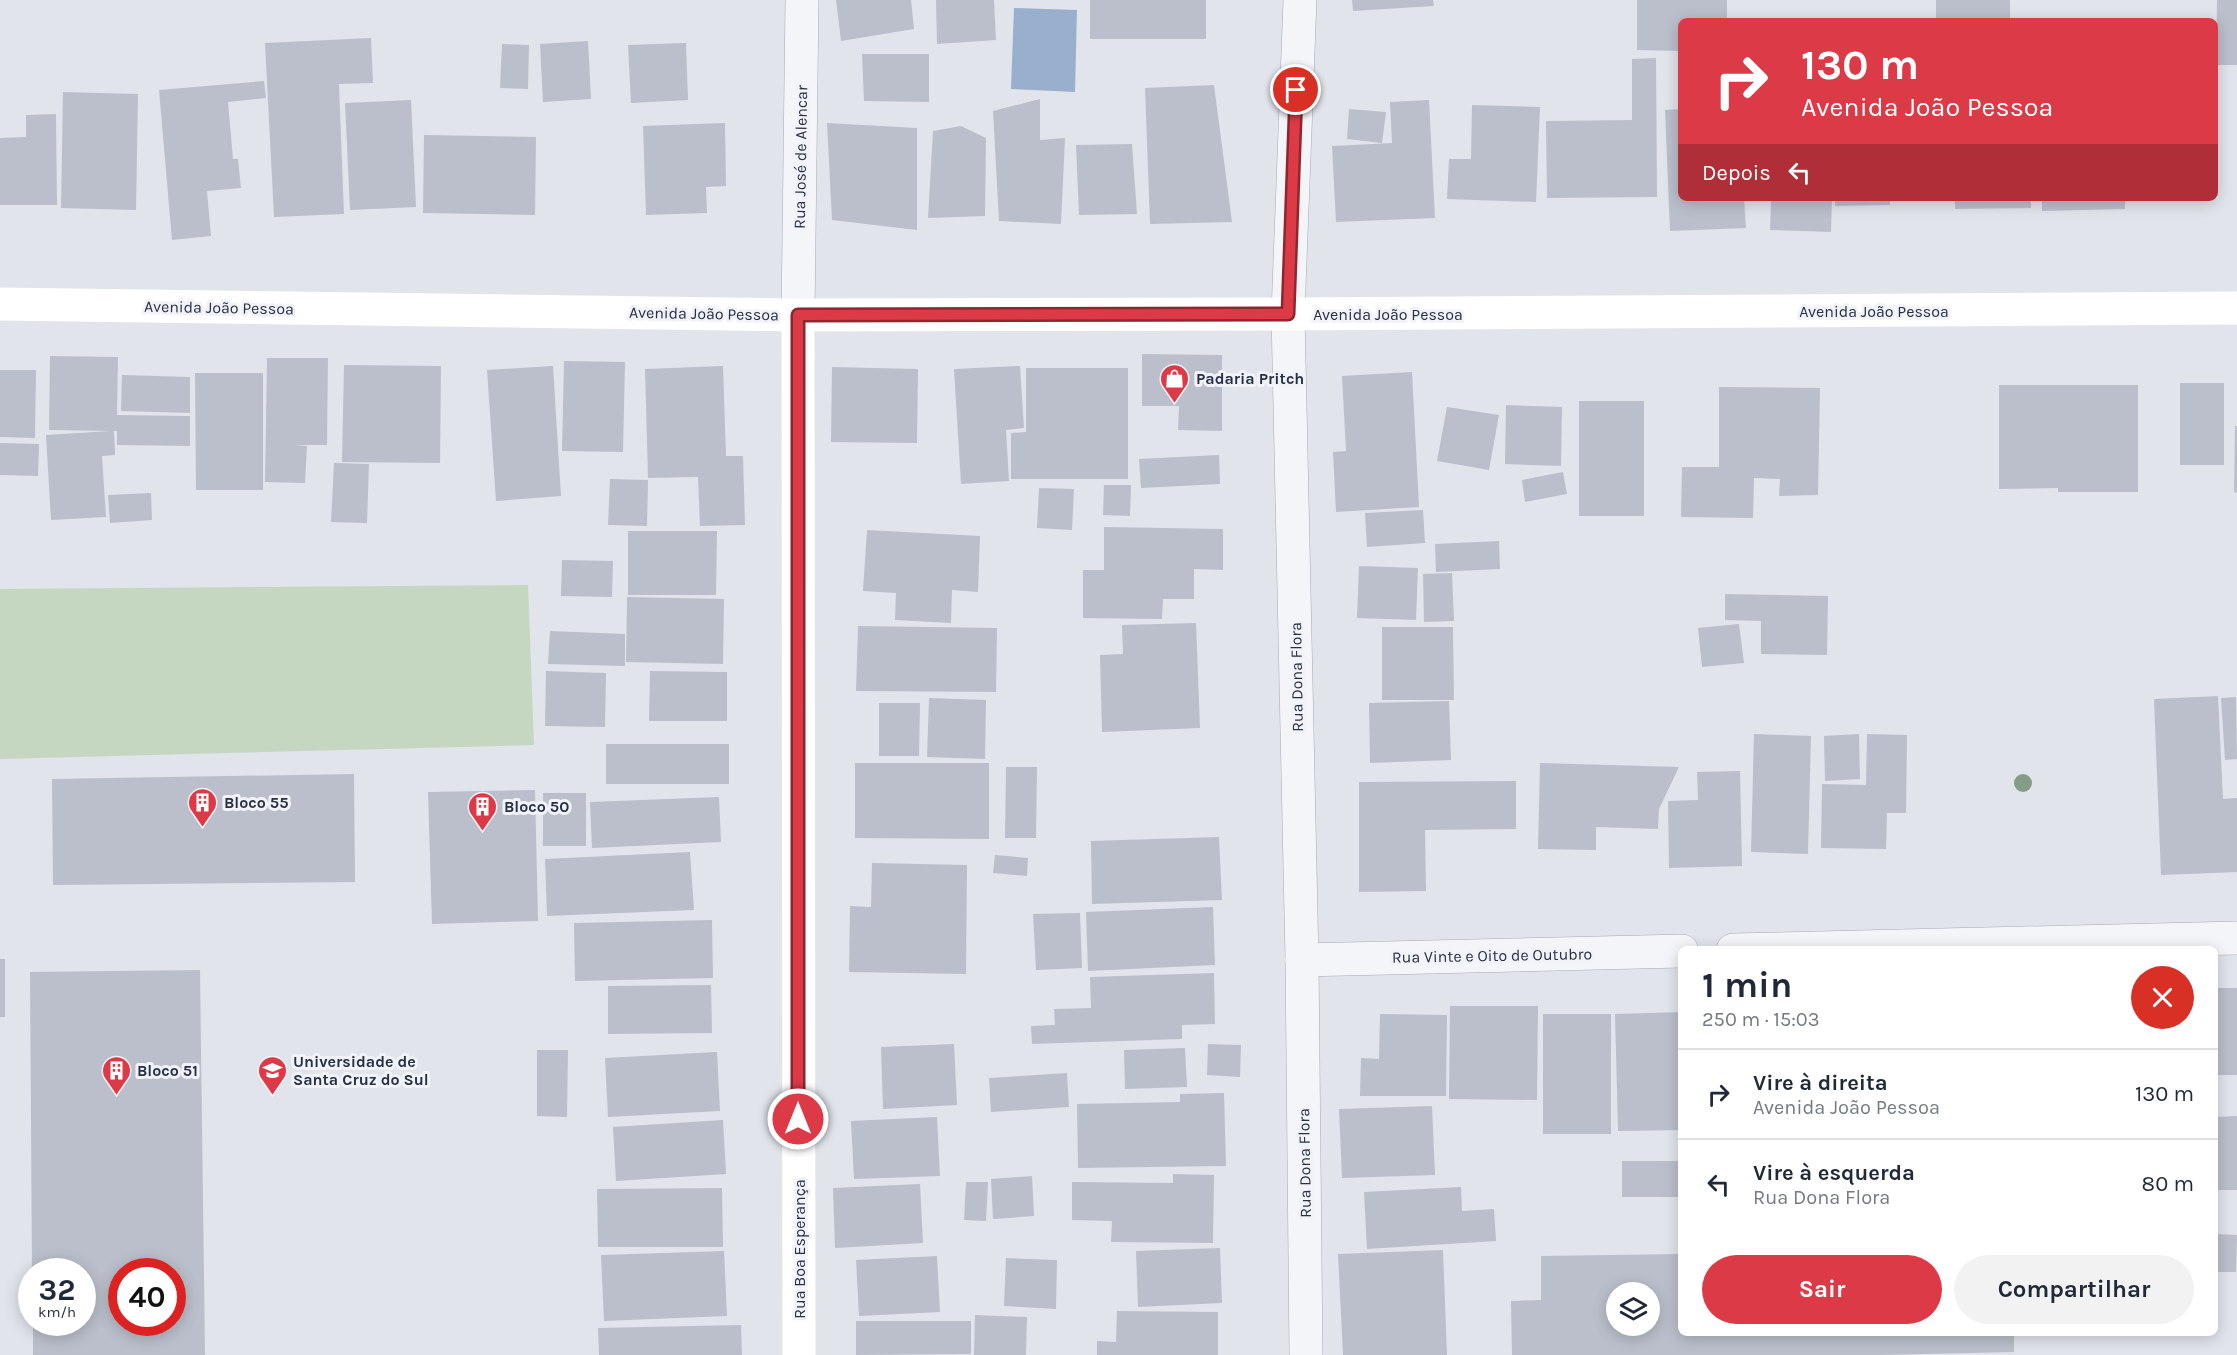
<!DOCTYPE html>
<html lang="pt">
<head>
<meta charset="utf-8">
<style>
	:root { --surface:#fff; --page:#f2f2f3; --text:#1f2937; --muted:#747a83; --line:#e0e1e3; --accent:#dc3a47 }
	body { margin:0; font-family:Karla,sans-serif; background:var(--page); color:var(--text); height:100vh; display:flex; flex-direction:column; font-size:22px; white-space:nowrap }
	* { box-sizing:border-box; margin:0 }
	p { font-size:20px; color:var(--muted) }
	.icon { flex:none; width:33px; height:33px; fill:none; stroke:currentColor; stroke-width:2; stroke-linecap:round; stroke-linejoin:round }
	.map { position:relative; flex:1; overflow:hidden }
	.panel { position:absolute; left:1678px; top:946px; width:540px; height:390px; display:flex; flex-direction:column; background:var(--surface); border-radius:9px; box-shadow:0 3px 15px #0003 }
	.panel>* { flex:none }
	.guide { position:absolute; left:1678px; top:18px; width:540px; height:183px; border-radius:9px; box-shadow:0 3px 15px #0003; background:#dc3a47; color:#fff; overflow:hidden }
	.fabs { position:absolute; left:1606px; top:1282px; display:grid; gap:12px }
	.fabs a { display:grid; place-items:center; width:54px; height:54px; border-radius:50%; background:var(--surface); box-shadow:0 3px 15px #0003; font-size:30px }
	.speed { position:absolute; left:18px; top:1258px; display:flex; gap:12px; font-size:30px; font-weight:700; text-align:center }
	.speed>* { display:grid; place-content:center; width:78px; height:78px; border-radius:50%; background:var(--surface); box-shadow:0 3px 15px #0003; line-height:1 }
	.speed small { font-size:15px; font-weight:400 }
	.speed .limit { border:9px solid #d22; background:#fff; color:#111 }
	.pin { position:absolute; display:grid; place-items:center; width:51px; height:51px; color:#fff; margin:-26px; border:3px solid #fff; border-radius:50%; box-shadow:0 2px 6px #0007 }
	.me { position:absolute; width:66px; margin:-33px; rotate:0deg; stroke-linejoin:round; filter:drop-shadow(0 0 4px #0008) }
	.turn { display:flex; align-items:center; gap:21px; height:126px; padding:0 24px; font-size:27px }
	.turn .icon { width:78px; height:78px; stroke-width:2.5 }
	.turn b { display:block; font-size:42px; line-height:51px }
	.then { display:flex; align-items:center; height:57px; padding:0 24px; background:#0003; gap:12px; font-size:22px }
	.round { display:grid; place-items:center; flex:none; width:63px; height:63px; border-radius:32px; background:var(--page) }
	.head { display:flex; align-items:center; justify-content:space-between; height:102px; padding:0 24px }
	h1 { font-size:36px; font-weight:700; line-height:45px }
	.primary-button { display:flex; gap:12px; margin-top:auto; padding:12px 24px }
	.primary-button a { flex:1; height:69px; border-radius:36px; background:var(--accent); color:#fff; font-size:24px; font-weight:700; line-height:69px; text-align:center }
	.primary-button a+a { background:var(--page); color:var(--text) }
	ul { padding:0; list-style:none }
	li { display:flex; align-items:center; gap:18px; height:90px; padding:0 24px; border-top:2px solid var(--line) }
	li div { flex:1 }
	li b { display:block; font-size:22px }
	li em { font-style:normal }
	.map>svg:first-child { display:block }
	.green { fill:#c5d6c1 }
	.water { fill:#98afce }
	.building { fill:#babfcb; fill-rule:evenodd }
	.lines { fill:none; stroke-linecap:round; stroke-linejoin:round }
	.street-casing { stroke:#a5aab6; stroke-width:34 }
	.street { stroke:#f4f5f9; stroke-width:33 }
	.secondary { stroke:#fff; stroke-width:33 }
	.tree { fill:#859c86 }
	.route-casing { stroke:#8f262e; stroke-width:15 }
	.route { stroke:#dc3a47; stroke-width:10 }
	.labels { text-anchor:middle; stroke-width:6; stroke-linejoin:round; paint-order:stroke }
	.street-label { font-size:16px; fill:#273044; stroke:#f1f3f8 }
	.poi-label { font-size:16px; font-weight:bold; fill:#273044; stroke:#f1f3f8; text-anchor:start }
</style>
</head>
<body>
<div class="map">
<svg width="2237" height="1355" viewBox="0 0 2237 1355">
	<rect width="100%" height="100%" fill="#e1e4eb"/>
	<path class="green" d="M528 585 534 745 0 759V589Z"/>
	<path class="water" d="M1014 8 1077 10 1075 92 1011 89Z"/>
	<g class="building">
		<path d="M836 0H911L914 29 841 41Z"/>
		<path d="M936 0H994L996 40 937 44Z"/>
		<rect x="1090" y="0" width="116" height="39"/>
		<path d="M1352 0H1433L1434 6 1353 11Z"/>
		<path d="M1637 0H1727V21H1682V51L1637 50Z"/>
		<rect x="1936" y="0" width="74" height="21"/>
		<path d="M2217 0H2237V65H2216Z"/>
		<path d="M371 38 373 83 339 84 344 214 274 217 265 43Z"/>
		<path d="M588 41 591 99 543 102 540 44Z"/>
		<path d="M686 43 688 100 631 103 628 45Z"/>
		<path d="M502 44 529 45 528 89 500 88Z"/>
		<path d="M862 54H929V102L864 101Z"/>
		<path d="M1656 58 1657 197 1547 198 1546 121 1632 120V59Z"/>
		<path d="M264 81 266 98 228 102 233 159H238L241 188 207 191 211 236 172 240 159 90Z"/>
		<path d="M1214 85 1232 222 1150 224 1145 88Z"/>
		<path d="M63 92 138 94 136 210 61 208Z"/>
		<path d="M1040 99V140L1065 138 1061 224 999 221 993 111Z"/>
		<path d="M411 100 416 207 350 210 345 103Z"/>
		<path d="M1429 100 1435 218 1336 222 1332 146 1392 143 1390 102Z"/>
		<path d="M1472 105 1540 107 1536 202 1447 199 1449 159H1471Z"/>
		<path d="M1349 109 1386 112 1382 143 1347 139Z"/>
		<path d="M1682 109V198H1744L1746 228 1670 231 1665 110Z"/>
		<path d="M56 114 57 205H0V138L26 137V115Z"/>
		<path d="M725 123 726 186 706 187 707 213 646 215 643 126Z"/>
		<path d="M827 123 917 128V230L832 220Z"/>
		<path d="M961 126 986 138 985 216 928 218 933 131Z"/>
		<path d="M424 135 536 137 535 215 423 213Z"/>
		<path d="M1132 144 1137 214 1079 215 1076 145Z"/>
		<path d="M1747 198H1832L1831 232 1770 230 1771 201 1746 200Z"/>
		<path d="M1835 198H1890V205L1835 206Z"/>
		<path d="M1955 198H2031V208L1955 209Z"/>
		<path d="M2042 198H2125V209L2042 211Z"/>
		<path d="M1142 354 1222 355V431L1178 430 1179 406H1142Z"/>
		<path d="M50 356 118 357 117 415 190 416V446L117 445V431H114L115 455 102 456 106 517 51 520 46 435 110 431 49 430Z"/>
		<path d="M267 358H328L327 445H295L307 446 305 483 265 482Z"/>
		<path d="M564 361 625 362 623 452 562 451Z"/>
		<path d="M344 365 441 366 440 463 342 462Z"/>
		<path d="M553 366 561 496 496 501 487 370Z"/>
		<path d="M723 366 726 456H743L745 525 700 526 698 477 648 478 645 369Z"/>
		<path d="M1020 366 1024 428 1006 430 1009 481 961 484 954 369Z"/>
		<path d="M832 367 918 369 917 443 831 442Z"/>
		<path d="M1026 368H1128V479H1011V433L1026 432Z"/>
		<path d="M0 370H36L35 438 0 437Z"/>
		<path d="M1412 372 1419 507 1336 512 1333 452 1346 451 1342 376Z"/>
		<path d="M195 373H263V490H196Z"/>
		<path d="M122 375 190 377V413L121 411Z"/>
		<rect x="2180" y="383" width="44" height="82"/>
		<path d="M1999 385H2138V492H2058V488L1999 489Z"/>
		<path d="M1719 387 1820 388 1818 495 1779 496 1780 479 1754 478 1753 518 1681 517 1682 467H1719Z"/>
		<rect x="1579" y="401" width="65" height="115"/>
		<path d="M1506 405 1562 407 1561 466 1505 464Z"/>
		<path d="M1447 407 1499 415 1489 470 1437 461Z"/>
		<path d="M2235 426H2237V493L2234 492Z"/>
		<path d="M0 443 39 444 38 476 0 475Z"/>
		<path d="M1219 455 1220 484 1141 488 1139 459Z"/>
		<path d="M334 463 369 464 367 523 331 522Z"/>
		<path d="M1563 472 1567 494 1525 502 1522 480Z"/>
		<path d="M610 479 648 480 647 526 608 525Z"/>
		<path d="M1104 485H1131L1130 516 1103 515Z"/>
		<path d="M1039 488 1074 489 1072 530 1037 528Z"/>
		<path d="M151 493 152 520 110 523 108 495Z"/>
		<path d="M1423 510 1425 543 1367 547 1365 513Z"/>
		<path d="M1104 527 1223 529V570L1194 569V599H1163L1162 619 1083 618V570H1104Z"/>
		<path d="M867 530 980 536 978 592 952 590 951 623 895 620 896 593 863 591Z"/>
		<path d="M628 531H717L716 595H628Z"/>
		<path d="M1499 541 1500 569 1436 572 1435 544Z"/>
		<path d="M562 560 613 561 612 597 561 596Z"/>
		<path d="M1359 566 1418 568 1416 620 1357 618Z"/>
		<path d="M1452 573 1454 621 1424 622 1423 574Z"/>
		<path d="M1725 594 1828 596 1827 655 1761 654V621L1725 620Z"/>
		<path d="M627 597 724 599 723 664 626 662Z"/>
		<path d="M1196 623 1200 728 1102 732 1100 655 1123 654 1122 625Z"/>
		<path d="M1739 624 1744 663 1702 667 1698 628Z"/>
		<path d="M858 626 997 628 996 692 856 691Z"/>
		<path d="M1382 627H1453L1454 700H1382Z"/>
		<path d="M550 631 625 634V666L548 664Z"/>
		<path d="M546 671 606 673 605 727 545 726Z"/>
		<path d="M650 671 727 672V721H649Z"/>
		<path d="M2218 696 2223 799 2237 798V872L2161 875 2154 699Z"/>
		<path d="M2236 697 2237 759 2225 760 2221 698Z"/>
		<path d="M929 698 986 700 985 759 927 757Z"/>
		<path d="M1449 701 1451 760 1370 763 1369 703Z"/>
		<path d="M879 703H920L919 756H879Z"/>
		<path d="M1754 734 1811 736 1808 854 1751 852Z"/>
		<path d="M1859 734 1860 779 1825 781 1824 736Z"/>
		<path d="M1867 734 1907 735 1906 813H1887L1886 849 1821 848 1822 784 1866 785Z"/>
		<rect x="606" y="744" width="123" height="40"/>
		<path d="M855 763H989V839L855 838Z"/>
		<path d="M1540 763 1679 767 1659 809 1658 829 1596 827V850L1538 849Z"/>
		<path d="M1006 767H1037L1036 838H1005Z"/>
		<path d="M1740 771 1742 866 1669 868 1668 801 1698 800 1697 772Z"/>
		<path d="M354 774 355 882 53 885 52 779Z"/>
		<path d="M1516 781V829L1425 830 1426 891 1359 892V782Z"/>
		<path d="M535 790 538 921 432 924 428 792Z"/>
		<rect x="543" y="793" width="43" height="53"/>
		<path d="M719 797 721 842 592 848 590 802Z"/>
		<path d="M1219 837 1222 900 1092 904 1091 841Z"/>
		<path d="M690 852 694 910 547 916 545 859Z"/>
		<path d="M995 855 1028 858 1027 876 993 873Z"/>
		<path d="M872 863 967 865 966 974 849 972 850 906 871 907Z"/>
		<path d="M1213 907 1215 965 1088 971 1086 912Z"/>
		<path d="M1080 913 1082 968 1036 970 1033 914Z"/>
		<path d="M712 920 713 978 575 981 574 923Z"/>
		<rect x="0" y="959" width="5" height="58"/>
		<path d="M200 970 205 1355H33V1323H82V1272H32L30 972ZM122 1272H172V1323H122Z"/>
		<path d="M1214 973 1215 1024 1182 1025V1039L1032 1044 1031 1026 1055 1025 1054 1009 1091 1008 1090 977Z"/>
		<path d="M711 985 712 1033 608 1034V986Z"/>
		<rect x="2216" y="988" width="21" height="87"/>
		<path d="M1450 1006H1538L1537 1100 1449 1099Z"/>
		<path d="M1682 1012V1130L1618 1131 1615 1014Z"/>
		<path d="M1380 1014 1447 1015 1446 1096H1360L1361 1058 1379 1059Z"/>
		<rect x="1543" y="1014" width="68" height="120"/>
		<path d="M954 1044 957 1105 883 1109 881 1047Z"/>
		<path d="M1208 1044 1241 1045 1240 1077 1207 1075Z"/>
		<path d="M1185 1048 1187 1087 1125 1089 1124 1050Z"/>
		<path d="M537 1050H568L567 1117 537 1116Z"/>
		<path d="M717 1052 720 1111 608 1117 605 1058Z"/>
		<path d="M1067 1073 1069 1107 991 1112 989 1078Z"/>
		<path d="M1224 1093 1226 1166 1078 1168 1077 1104 1180 1102V1094Z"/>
		<path d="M1432 1106 1435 1175 1342 1178 1339 1109Z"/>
		<path d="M2237 1116V1190H2218L2216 1117Z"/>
		<path d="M937 1117 940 1176 854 1179 851 1121Z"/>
		<path d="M723 1120 726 1174 616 1181 613 1127Z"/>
		<rect x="1622" y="1161" width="60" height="36"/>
		<path d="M1173 1174 1214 1175 1213 1243 1111 1242 1112 1221 1072 1220V1182L1173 1183Z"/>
		<path d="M1032 1176 1034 1216 993 1219 991 1179Z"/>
		<path d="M966 1182H988L986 1221 964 1220Z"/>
		<path d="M920 1184 923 1243 835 1248 833 1188Z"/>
		<path d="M1461 1187 1462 1211 1494 1209 1496 1241 1367 1249 1364 1192Z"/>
		<path d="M722 1188 723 1247H598L597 1189Z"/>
		<path d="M2216 1234 2237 1235 2236 1272H2216Z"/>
		<path d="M1220 1248 1222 1303 1138 1307 1136 1251Z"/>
		<path d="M1443 1250 1447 1355H1343L1338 1254Z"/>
		<path d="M724 1251 727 1316 604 1321 601 1255Z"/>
		<path d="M1682 1254V1334H2014V1352L1880 1355H1512L1511 1301 1541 1300V1256ZM1617 1293H1650V1326H1617Z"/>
		<path d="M937 1256 940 1312 859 1316 856 1260Z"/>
		<path d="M1006 1258 1057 1260 1056 1309 1004 1306Z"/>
		<path d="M1117 1311 1218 1312V1355H1097V1341L1116 1342Z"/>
		<path d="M975 1315 1027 1317 1026 1355H974Z"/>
		<path d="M856 1321H971V1354L856 1355Z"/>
		<path d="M741 1325 742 1355H599L598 1328Z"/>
	</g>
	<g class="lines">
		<defs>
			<g id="street">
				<path d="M1300 0 1288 314 1302 960 1306 1355"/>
				<path d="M798 315 802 0"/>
				<path d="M1733 950 2237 938"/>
				<path d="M1302 960 1682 951"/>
			</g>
		</defs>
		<use href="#street" class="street-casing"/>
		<use href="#street" class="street"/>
		<g class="secondary">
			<path d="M0 304 798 315 1288 314 2237 308"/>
			<path d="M798 315 799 1355"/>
		</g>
	</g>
	<circle class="tree" cx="2023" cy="783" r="9"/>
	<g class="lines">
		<defs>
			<path id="route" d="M798 1119V315L1288 314 1296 90"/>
		</defs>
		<use href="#route" class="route-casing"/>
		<use href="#route" class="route"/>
	</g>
	<defs>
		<symbol id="shop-pin" viewBox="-11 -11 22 30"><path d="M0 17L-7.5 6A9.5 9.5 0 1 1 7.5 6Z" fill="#dc3a47" stroke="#f1f3f8"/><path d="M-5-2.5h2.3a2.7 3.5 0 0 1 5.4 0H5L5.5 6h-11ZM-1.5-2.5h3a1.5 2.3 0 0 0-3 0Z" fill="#fff"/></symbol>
		<symbol id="building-pin" viewBox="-11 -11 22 30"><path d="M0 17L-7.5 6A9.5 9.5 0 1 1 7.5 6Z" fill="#dc3a47" stroke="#f1f3f8"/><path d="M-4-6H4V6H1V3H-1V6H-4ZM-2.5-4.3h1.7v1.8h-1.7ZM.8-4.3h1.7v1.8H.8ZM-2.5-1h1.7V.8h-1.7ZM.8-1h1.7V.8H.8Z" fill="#fff"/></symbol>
		<symbol id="university-pin" viewBox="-11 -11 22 30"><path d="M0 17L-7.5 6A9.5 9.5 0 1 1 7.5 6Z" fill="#dc3a47" stroke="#f1f3f8"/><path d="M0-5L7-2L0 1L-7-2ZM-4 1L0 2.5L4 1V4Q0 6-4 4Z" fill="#fff"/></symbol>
	</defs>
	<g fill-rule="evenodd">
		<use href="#shop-pin" x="1158" y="362" width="33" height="45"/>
		<use href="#building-pin" x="186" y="786" width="33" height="45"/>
		<use href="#building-pin" x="466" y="790" width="33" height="45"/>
		<use href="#building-pin" x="100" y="1054" width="33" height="45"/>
		<use href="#university-pin" x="256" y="1054" width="33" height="45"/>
	</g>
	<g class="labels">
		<g class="street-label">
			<text transform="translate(800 157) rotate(-89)" y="6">Rua José de Alencar</text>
			<text transform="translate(219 307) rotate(1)" y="6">Avenida João Pessoa</text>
			<text x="1874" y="317">Avenida João Pessoa</text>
			<text transform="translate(704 313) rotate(1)" y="6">Avenida João Pessoa</text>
			<text x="1388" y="320">Avenida João Pessoa</text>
			<text transform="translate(1296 677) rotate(-91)" y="6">Rua Dona Flora</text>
			<text transform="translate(1492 955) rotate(-1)" y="6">Rua Vinte e Oito de Outubro</text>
			<text transform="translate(1304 1163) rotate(-91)" y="6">Rua Dona Flora</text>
			<text transform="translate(799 1249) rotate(-90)" y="6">Rua Boa Esperança</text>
		</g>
		<g class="poi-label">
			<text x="1196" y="384">Padaria Pritch</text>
			<text x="224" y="808">Bloco 55</text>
			<text x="504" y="812">Bloco 50</text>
			<text x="293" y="1067">Universidade de<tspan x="293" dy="18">Santa Cruz do Sul</tspan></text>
			<text x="137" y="1076">Bloco 51</text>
		</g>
	</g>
</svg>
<div class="fabs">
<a><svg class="icon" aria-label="layers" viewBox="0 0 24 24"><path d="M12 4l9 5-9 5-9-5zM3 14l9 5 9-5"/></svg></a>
</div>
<div class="speed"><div>32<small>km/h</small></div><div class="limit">40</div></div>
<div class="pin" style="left:1296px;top:90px;background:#d93025"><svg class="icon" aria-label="arrive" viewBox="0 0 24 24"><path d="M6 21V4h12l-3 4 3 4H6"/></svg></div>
<svg class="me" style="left:798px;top:1119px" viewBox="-20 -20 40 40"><circle r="17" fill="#dc3a47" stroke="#fff" stroke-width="3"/><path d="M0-11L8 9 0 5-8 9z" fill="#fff"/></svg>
<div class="guide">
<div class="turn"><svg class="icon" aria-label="right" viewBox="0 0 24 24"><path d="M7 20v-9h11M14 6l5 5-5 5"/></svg><div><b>130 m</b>Avenida João Pessoa</div></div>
<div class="then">Depois<svg class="icon" aria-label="left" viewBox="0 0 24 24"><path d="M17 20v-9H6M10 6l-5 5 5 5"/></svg></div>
</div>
<section class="panel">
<div class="head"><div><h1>1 min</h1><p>250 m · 15:03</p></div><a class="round" style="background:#d93025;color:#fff"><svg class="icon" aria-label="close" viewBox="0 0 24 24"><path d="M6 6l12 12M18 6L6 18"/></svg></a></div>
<ul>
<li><svg class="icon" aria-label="right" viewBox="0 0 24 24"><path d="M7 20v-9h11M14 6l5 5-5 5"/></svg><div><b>Vire à direita</b><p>Avenida João Pessoa</p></div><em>130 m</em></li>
<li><svg class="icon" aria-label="left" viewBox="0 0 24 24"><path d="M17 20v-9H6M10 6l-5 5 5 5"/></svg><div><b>Vire à esquerda</b><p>Rua Dona Flora</p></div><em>80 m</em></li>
</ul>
<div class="primary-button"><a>Sair</a><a>Compartilhar</a></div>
</section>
</div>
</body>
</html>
